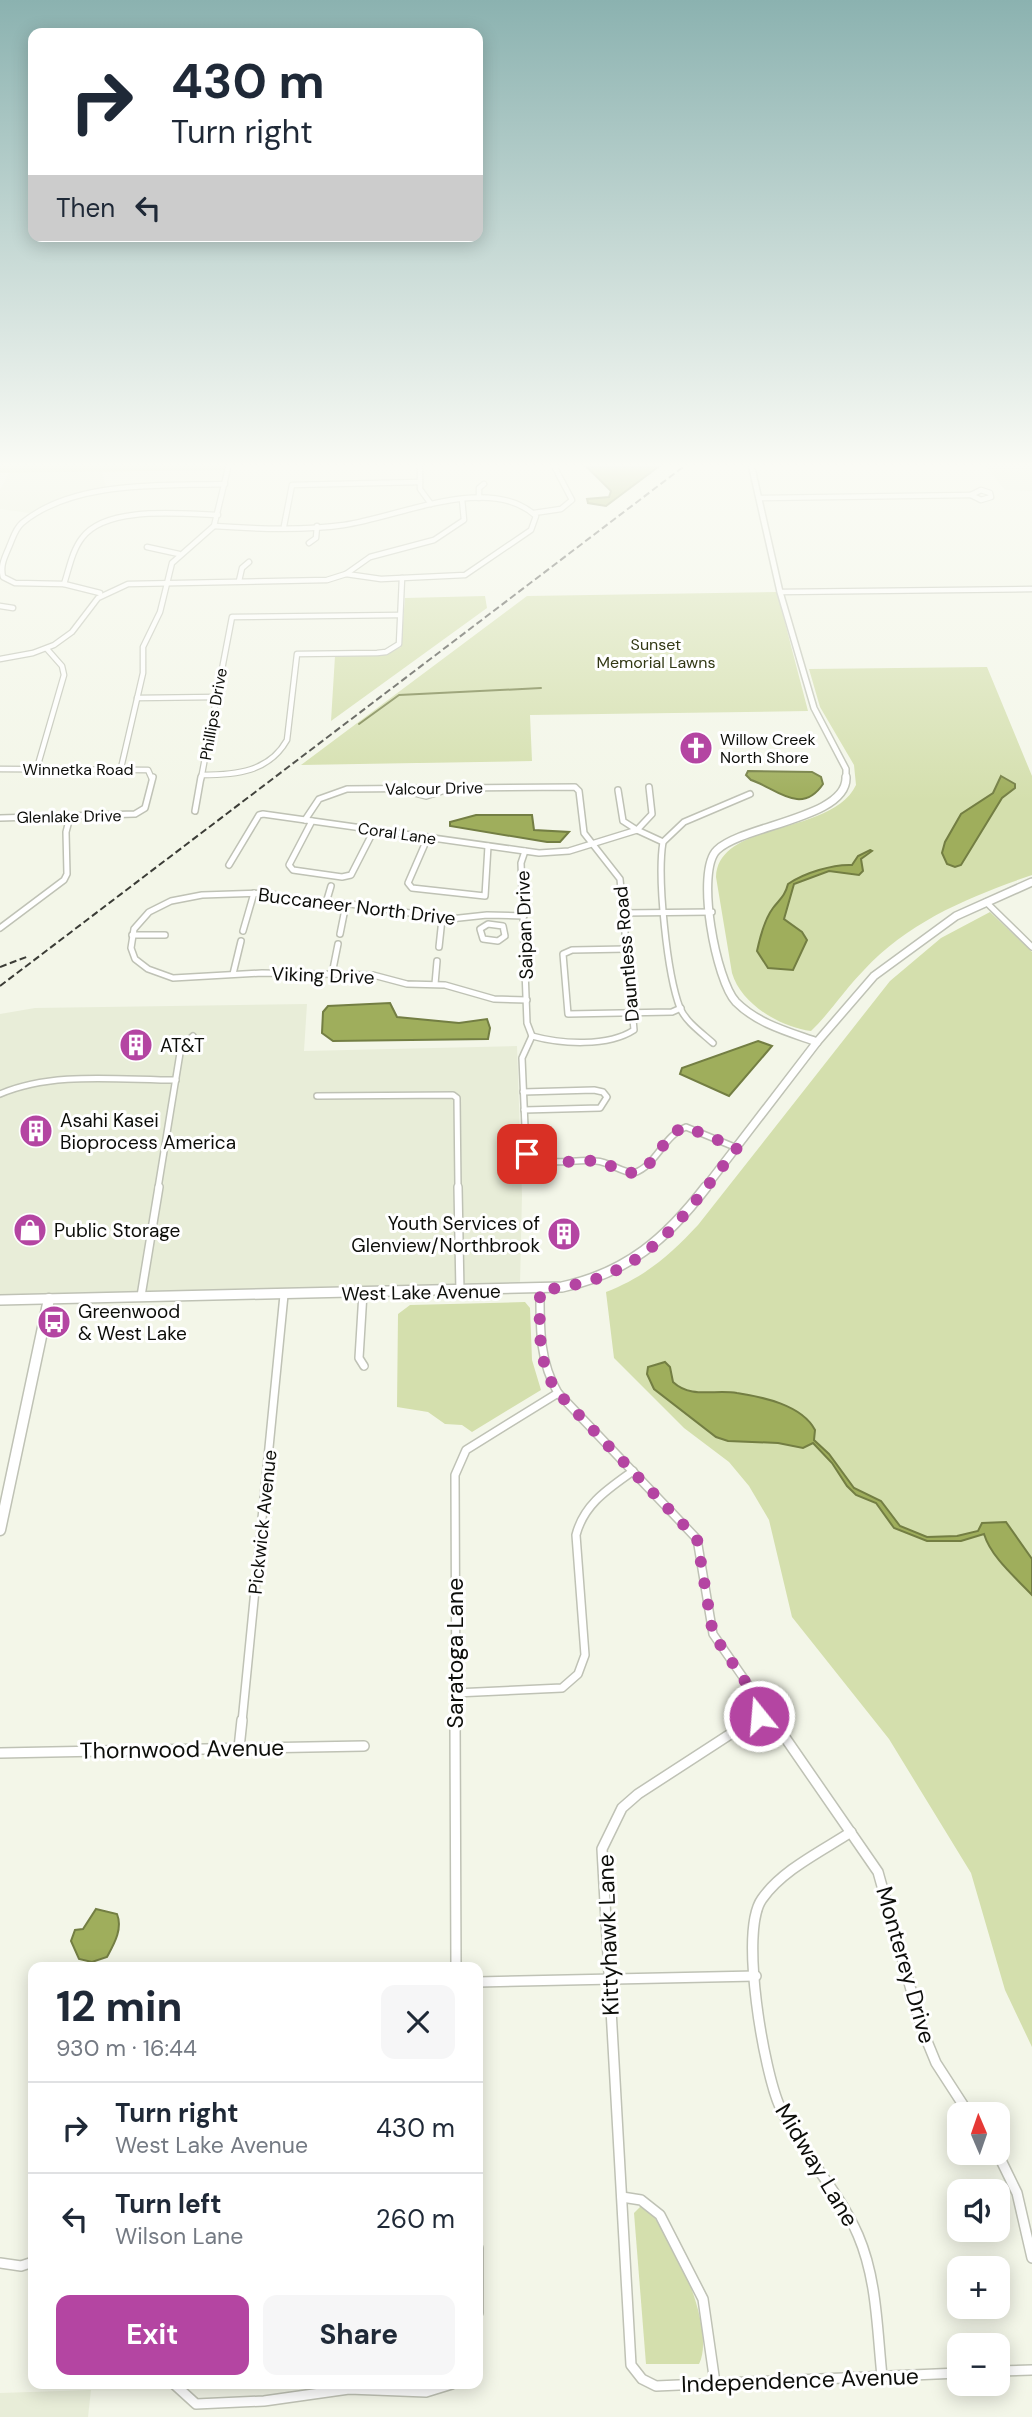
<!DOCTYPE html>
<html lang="en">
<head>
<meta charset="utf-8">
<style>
	:root { --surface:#fff; --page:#f6f6f7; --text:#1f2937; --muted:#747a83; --line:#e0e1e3; --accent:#b445a2 }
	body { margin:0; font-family:"DM Sans",sans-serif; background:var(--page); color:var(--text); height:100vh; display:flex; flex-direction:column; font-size:26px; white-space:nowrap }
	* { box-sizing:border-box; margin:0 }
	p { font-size:23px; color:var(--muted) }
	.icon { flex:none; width:38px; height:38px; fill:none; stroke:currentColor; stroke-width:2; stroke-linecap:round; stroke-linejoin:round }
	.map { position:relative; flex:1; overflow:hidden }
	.sheet { position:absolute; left:28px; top:1962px; width:455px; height:427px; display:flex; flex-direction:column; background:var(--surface); border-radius:14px; box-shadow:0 4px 18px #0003 }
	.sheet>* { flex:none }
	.banner { position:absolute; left:28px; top:28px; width:455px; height:214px; border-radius:14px; box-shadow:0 4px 18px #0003; background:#fff; color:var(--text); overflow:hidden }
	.needle { width:46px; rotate:358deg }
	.controls { position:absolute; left:947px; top:2102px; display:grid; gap:14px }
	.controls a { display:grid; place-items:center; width:63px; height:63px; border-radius:14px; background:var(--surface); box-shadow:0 4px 18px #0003; font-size:35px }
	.pin { position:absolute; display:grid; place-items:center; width:60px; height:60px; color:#fff; margin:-30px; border-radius:14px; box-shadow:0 4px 10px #0006 }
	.me { position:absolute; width:77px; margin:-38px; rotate:343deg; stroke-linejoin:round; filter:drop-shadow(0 0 5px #0008) }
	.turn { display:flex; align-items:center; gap:24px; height:147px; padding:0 28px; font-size:32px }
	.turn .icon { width:91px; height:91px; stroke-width:2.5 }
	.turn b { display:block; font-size:49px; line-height:60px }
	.then { display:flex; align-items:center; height:66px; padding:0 28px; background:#0003; gap:14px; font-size:26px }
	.round { display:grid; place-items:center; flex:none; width:74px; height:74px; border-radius:14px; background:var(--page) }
	.summary { display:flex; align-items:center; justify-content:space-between; height:119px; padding:0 28px }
	h1 { font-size:42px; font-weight:700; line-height:52px }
	.action { display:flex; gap:14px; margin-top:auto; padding:14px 28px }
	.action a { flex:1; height:80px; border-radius:14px; background:var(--accent); color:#fff; font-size:28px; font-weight:700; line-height:80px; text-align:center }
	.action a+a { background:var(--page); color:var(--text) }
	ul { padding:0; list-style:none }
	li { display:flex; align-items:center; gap:21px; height:91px; padding:0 28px; border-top:2px solid var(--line) }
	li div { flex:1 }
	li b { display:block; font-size:26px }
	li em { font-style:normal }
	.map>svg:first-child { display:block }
	.built { fill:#e8edd8 }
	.green { fill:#d4dfad }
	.water { fill:#9fae5c; stroke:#737e43; stroke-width:2 }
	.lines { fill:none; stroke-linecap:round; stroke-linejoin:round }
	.stream { stroke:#737e43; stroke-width:2 }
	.minor-far3-casing { stroke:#bfc2b5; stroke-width:7 }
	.minor-far2-casing { stroke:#bfc2b5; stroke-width:8 }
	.minor-far1-casing { stroke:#bfc2b5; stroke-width:10 }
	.minor-casing { stroke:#bfc2b5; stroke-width:12 }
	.tertiary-far2-casing { stroke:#bfc2b5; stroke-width:8 }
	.tertiary-far1-casing { stroke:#bfc2b5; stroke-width:10 }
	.tertiary-casing { stroke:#bfc2b5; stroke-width:12 }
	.secondary-casing { stroke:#bfc2b5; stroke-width:13 }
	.minor-far3 { stroke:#fff; stroke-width:4.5 }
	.minor-far2 { stroke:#fff; stroke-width:5 }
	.minor-far1 { stroke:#fff; stroke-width:7 }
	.minor { stroke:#fff; stroke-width:9 }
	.tertiary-far2 { stroke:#fff; stroke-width:5 }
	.tertiary-far1 { stroke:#fff; stroke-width:7 }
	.tertiary { stroke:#fff; stroke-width:9 }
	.secondary { stroke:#fff; stroke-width:10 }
	.rail { stroke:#3b3c36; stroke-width:2; stroke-dasharray:7 3.5; stroke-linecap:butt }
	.route { stroke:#b445a2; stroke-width:12; stroke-dasharray:0 21.6 }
	.labels { text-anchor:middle; stroke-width:6; stroke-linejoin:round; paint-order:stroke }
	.far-park-label { font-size:16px; fill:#323814; stroke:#fff }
	.far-street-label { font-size:16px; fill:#0d0e0a; stroke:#fff }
	.far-poi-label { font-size:16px; fill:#0d0e0a; stroke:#fff; text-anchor:start }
	.street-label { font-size:19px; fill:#0d0e0a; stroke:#fff }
	.poi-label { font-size:19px; fill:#0d0e0a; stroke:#fff; text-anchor:start }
	.near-street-label { font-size:23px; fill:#0d0e0a; stroke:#fff }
</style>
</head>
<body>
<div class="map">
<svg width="1032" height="2417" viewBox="0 0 1032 2417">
	<rect width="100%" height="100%" fill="#f3f6e8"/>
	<g class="built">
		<path d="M984 464H1032V491L1005 490Z"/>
		<path d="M102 471 106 488 29 513 0 509V490L9 473Z"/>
		<path d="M307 1004 304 1051 517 1046 522 1195 520 1285 0 1296V1014L35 1008Z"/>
		<path d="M91 2390 88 2417H0V2393Z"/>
	</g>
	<g class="green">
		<path d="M0 464H225L224 470 0 473Z"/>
		<path d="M777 592 808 711 530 715 532 761 301 765 527 596Z"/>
		<path d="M485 596 487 608 331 721 335 656 384 655 401 647 405 598Z"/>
		<path d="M987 667 1032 776V875C971 896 909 921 864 970 845 989 830 1013 811 1031 780 1027 741 1004 732 973L716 877C718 820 832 836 856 785L854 765 820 707 809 669Z"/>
		<path d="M990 912 1032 952V2047L1005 1990 971 1873 889 1739 792 1617 769 1520 749 1486 729 1462 684 1428 614 1358 606 1292C645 1277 670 1255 698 1225L890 981 941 938Z"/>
		<path d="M525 1302 530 1308 532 1360 541 1390 472 1432 462 1425 445 1424 428 1412 397 1407 398 1314 410 1305Z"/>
		<path d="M642 2205C671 2226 717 2330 699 2364H646L634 2213Z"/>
	</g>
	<g class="water">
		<path d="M584 464H662L606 506 588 503 587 499 609 497 611 491Z"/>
		<path d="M748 771 812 772 821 777 823 784C801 817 774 787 751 780L746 775Z"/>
		<path d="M1001 776 1015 784V788L1002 798 961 865 955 867 947 864 942 853 945 842 961 814 993 793Z"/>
		<path d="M476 815H532L534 830 569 832 560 842H547L450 826V822Z"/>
		<path d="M870 850 872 851 861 859 863 871 859 875 829 871 794 884 784 919 802 932 807 940 793 970 768 968 757 951C760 937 764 920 773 908 780 899 785 896 788 884 804 873 833 864 852 865L858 856Z"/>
		<path d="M390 1003 397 1017 459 1023 487 1019 490 1028 488 1039 333 1041 322 1033 323 1012 328 1006Z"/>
		<path d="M758 1041 772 1046 729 1096 680 1074 682 1068Z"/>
		<path d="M665 1362 670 1367 673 1382C691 1399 715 1389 737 1393 763 1397 802 1405 815 1430L814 1440 829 1454 854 1488 881 1501 900 1526 927 1537 957 1536 978 1531 982 1523 1006 1522 1032 1559V1595C1015 1577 991 1557 984 1534L961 1541H927L894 1528 876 1503 856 1495 847 1486 832 1463 813 1443 803 1448 778 1443 728 1441 716 1437 654 1389 647 1374 648 1367Z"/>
		<path d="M96 1909 117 1914C123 1929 114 1944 107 1957L92 1962 79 1959 71 1941 75 1930 83 1929Z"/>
	</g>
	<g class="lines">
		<path class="stream" d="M359 724 399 695 541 688"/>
		<defs>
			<g id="minor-far3">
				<path d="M420 464V489L431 504"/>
				<path d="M981 490 990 493 991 497 981 500 971 495Z"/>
				<path d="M479 498V488L484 484"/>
				<path d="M759 498 971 495"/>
				<path d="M534 513 561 509 572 500 553 464"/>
				<path d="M214 526C256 529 302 531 344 525 400 517 489 473 536 516L531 530 465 575 381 579 346 574"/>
				<path d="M284 526 292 485 420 482"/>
				<path d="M309 543 316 538 317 526"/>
				<path d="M147 547 179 554"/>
				<path d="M239 581 242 568 249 562"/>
				<path d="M64 584C69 569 72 551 82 538 106 505 182 514 218 515"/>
				<path d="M780 592 1032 589"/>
				<path d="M100 593 64 584 15 583 3 577C0 565 5 557 9 547 13 538 15 529 22 523 74 480 162 486 225 484"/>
				<path d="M0 606 13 608"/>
				<path d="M0 659 33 653 54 645 72 632 98 598 128 584 327 580 346 574 370 557 434 540 464 520 462 499"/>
				<path d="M137 698 216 697"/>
				<path d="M37 768 64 675 62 666 47 649"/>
				<path d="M121 768 143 673V647L160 612 172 563 214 526 229 464"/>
				<path d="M0 769 148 770 152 779"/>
				<path d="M202 775C236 775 269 772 287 740L297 654 377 653 386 652 399 644 402 578"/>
				<path d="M201 779 232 617 399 615"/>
			</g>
			<g id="minor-far2">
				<path d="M649 787 652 814 637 830 663 842C657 878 667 974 680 1008 686 1022 702 1033 713 1043"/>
				<path d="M399 789 426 796 452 788"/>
				<path d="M618 790 623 821 637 830"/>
				<path d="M195 811 201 777"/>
				<path d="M0 818 135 814 145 808 153 777"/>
				<path d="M305 820 319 799 347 789 575 787 579 791 584 833 620 879 634 1030C608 1047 561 1044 532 1036"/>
				<path d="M312 821 289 865 293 870 342 877 351 875 374 830"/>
				<path d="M428 837 408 883 412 888 485 896 488 846"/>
				<path d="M663 842 684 822 750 794"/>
				<path d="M525 851 521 863 527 1023 532 1036"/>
				<path d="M229 865 259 815 263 814 539 853 569 851 637 830"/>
				<path d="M986 902 1032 947"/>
				<path d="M326 903 331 886"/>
				<path d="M623 913 712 912"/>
				<path d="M524 916 487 915 450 919 350 904 308 902 267 893 202 895 171 901 149 912 134 929 131 948 135 959 148 969 173 978 262 973 373 975 407 984 445 985 494 999 527 1000"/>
				<path d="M488 924 503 926 505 936 498 941 483 939 480 929Z"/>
				<path d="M0 928 64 880 67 874 66 832 70 817"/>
				<path d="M243 931 254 893"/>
				<path d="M340 934 346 904"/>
				<path d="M132 935H165"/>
				<path d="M439 947 442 919"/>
				<path d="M627 949 572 950 563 954 568 1014 672 1012 681 1008"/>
				<path d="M233 974 241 941"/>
				<path d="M332 974 338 944"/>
				<path d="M435 984 437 961"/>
				<path d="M532 1036 522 1058 526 1150C544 1170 572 1158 596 1161 610 1162 620 1172 634 1173 657 1165 663 1136 686 1127L737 1148"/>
				<path d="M523 1092 594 1090 603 1092 607 1097 600 1108 524 1110"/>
				<path d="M0 1094C53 1071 120 1080 176 1080"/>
				<path d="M317 1096 453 1095 457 1098 458 1188"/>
				<path d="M158 1188 181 1047 193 1036"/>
			</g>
			<g id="minor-far1">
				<path d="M458 1187 460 1292"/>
				<path d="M540 1290C540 1327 539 1361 558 1393L697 1539 713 1634 774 1722"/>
				<path d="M363 1293 359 1358 364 1366"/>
				<path d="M141 1296 159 1187"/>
				<path d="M455 1693 562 1688 578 1674 585 1655 576 1535C584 1504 608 1489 633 1471"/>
				<path d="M242 1722 284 1295"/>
				<path d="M456 1722 455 1475 466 1450 558 1393"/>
				<path d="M749 1722 766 1711"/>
			</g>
			<g id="minor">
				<path d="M455 1720 456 1967"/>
				<path d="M752 1720 638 1794 622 1808 602 1849 631 2365 642 2379 656 2386 959 2373"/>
				<path d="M773 1720 878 1872 922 2029 936 2063 969 2114"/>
				<path d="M239 1748 242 1720"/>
				<path d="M0 1753 364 1746"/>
				<path d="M851 1832C822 1851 782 1870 762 1899 739 1931 764 2072 780 2107 801 2153 838 2189 858 2235 877 2279 877 2329 882 2376"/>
				<path d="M478 1982 756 1976"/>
				<path d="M997 2152 1017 2193 1032 2258"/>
				<path d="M622 2197 641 2200 660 2215 703 2299 715 2383"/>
				<path d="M478 2248V2313"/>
				<path d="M0 2263 21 2266 33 2262"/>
				<path d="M998 2371 1032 2370"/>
				<path d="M174 2384 196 2404 264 2401 349 2389 426 2392 452 2384"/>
			</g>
			<path id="tertiary-far2" d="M751 464 780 592 814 708 846 769V779"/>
			<g id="tertiary-far1">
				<path d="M817 1042C789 1032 758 1024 736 1002 716 981 695 871 717 850 743 825 848 818 846 777"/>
				<path d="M705 1188 817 1042 874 976 956 916 1032 882"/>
			</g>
			<path id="tertiary" d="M0 1300 562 1287C627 1273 667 1238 706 1187"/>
			<path id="secondary" d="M0 1530 49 1299"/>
		</defs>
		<use href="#minor-far3" class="minor-far3-casing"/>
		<use href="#minor-far2" class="minor-far2-casing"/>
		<use href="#minor-far1" class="minor-far1-casing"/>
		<use href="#minor" class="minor-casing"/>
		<use href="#tertiary-far2" class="tertiary-far2-casing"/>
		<use href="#tertiary-far1" class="tertiary-far1-casing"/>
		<use href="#tertiary" class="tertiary-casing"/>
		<use href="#secondary" class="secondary-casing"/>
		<use href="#minor-far3" class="minor-far3"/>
		<use href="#minor-far2" class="minor-far2"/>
		<use href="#minor-far1" class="minor-far1"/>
		<use href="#minor" class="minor"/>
		<use href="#tertiary-far2" class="tertiary-far2"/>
		<use href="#tertiary-far1" class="tertiary-far1"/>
		<use href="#tertiary" class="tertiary"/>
		<use href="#secondary" class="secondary"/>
		<g class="rail">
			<path d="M0 967 29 956"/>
			<path d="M0 986 687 464"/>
		</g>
	</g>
	<linearGradient id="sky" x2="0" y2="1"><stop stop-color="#8bb2b0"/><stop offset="0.58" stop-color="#fafbf5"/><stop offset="1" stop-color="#fafbf5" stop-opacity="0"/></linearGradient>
	<rect width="1032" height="802" fill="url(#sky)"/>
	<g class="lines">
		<path class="route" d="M527 1154C546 1168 575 1159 597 1161 611 1163 625 1178 639 1171 659 1162 664 1132 686 1127L737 1148C677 1224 645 1281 540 1290 540 1326 536 1362 558 1393L697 1539 713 1634 765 1711 759 1716"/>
	</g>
	<defs>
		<symbol id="church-disc" viewBox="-11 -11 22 22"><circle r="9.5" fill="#b445a2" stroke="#fff"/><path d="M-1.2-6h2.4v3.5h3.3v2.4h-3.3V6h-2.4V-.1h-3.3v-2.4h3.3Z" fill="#fff"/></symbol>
		<symbol id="building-disc" viewBox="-11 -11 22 22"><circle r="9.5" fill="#b445a2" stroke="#fff"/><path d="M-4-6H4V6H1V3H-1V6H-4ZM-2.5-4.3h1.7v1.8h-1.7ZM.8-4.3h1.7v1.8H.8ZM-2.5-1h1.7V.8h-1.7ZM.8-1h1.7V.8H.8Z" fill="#fff"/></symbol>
		<symbol id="shop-disc" viewBox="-11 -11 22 22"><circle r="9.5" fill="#b445a2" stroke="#fff"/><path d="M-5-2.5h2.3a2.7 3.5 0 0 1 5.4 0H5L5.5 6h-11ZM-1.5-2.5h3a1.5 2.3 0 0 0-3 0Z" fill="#fff"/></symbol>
		<symbol id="bus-disc" viewBox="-11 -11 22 22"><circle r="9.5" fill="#b445a2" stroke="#fff"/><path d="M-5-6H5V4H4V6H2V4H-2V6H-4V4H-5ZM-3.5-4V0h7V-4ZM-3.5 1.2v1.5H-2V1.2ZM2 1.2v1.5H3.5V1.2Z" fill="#fff"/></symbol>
	</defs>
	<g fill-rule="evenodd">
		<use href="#church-disc" x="677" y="729" width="38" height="38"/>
		<use href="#building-disc" x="117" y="1026" width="38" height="38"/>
		<use href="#building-disc" x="17" y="1112" width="38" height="38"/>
		<use href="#shop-disc" x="11" y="1211" width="38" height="38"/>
		<use href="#building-disc" x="545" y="1215" width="38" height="38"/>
		<use href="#bus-disc" x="35" y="1303" width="38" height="38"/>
	</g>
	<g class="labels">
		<g class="far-park-label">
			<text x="656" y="650">Sunset<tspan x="656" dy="18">Memorial Lawns</tspan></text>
		</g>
		<g class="far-street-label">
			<text transform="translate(213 714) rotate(-80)" y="6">Phillips Drive</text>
			<text x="78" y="775">Winnetka Road</text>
			<text transform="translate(434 788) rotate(-1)" y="6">Valcour Drive</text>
			<text transform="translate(69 816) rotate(-1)" y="6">Glenlake Drive</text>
			<text transform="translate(397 833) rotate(8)" y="6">Coral Lane</text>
		</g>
		<g class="far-poi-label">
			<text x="720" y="745">Willow Creek<tspan x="720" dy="18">North Shore</tspan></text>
		</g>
		<g class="street-label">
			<text transform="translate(357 906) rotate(7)" y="7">Buccaneer North Drive</text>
			<text transform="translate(524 925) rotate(-92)" y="7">Saipan Drive</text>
			<text transform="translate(626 954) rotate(-95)" y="7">Dauntless Road</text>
			<text transform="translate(323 975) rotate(2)" y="7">Viking Drive</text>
			<text transform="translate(421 1292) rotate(-1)" y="7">West Lake Avenue</text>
			<text transform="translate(262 1522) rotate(-84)" y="7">Pickwick Avenue</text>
		</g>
		<g class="poi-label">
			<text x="160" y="1052">AT&amp;T</text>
			<text x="60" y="1127">Asahi Kasei<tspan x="60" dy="22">Bioprocess America</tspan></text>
			<text x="540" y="1230" text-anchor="end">Youth Services of<tspan x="540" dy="22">Glenview/Northbrook</tspan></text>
			<text x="54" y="1237">Public Storage</text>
			<text x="78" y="1318">Greenwood<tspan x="78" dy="22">&amp; West Lake</tspan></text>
		</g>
		<g class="near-street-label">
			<text transform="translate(455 1653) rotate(-90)" y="8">Saratoga Lane</text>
			<text transform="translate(182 1749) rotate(-1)" y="8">Thornwood Avenue</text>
			<text transform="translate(608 1935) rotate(-92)" y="8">Kittyhawk Lane</text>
			<text transform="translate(906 1965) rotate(74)" y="8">Monterey Drive</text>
			<text transform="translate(817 2165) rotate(59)" y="8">Midway Lane</text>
			<text transform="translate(800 2380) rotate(-2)" y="8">Independence Avenue</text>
		</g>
	</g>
</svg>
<div class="controls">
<a><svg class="needle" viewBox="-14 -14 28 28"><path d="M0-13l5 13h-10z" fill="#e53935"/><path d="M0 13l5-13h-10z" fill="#747a83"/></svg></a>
<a><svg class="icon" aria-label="sound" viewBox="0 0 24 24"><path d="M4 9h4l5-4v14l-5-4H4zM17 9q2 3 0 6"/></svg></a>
<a>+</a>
<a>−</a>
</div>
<div class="pin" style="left:527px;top:1154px;background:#d93025"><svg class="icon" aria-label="arrive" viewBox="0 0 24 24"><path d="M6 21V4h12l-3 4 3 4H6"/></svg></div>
<svg class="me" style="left:759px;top:1716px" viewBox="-20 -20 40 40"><circle r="17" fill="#b445a2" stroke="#fff" stroke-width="3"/><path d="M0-11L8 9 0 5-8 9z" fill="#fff"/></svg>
<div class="banner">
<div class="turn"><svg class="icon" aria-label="right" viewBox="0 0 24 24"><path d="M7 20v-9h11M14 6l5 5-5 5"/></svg><div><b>430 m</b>Turn right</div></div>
<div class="then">Then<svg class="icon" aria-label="left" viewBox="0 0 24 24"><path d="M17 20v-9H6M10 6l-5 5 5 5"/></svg></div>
</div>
<section class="sheet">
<div class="summary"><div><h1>12 min</h1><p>930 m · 16:44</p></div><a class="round"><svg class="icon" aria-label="close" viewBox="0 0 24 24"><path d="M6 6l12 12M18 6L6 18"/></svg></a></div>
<ul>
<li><svg class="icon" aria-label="right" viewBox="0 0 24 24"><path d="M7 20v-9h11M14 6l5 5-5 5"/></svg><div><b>Turn right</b><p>West Lake Avenue</p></div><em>430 m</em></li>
<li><svg class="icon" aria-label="left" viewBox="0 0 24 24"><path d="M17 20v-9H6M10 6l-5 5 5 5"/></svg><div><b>Turn left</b><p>Wilson Lane</p></div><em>260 m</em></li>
</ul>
<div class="action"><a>Exit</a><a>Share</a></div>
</section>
</div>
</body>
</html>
